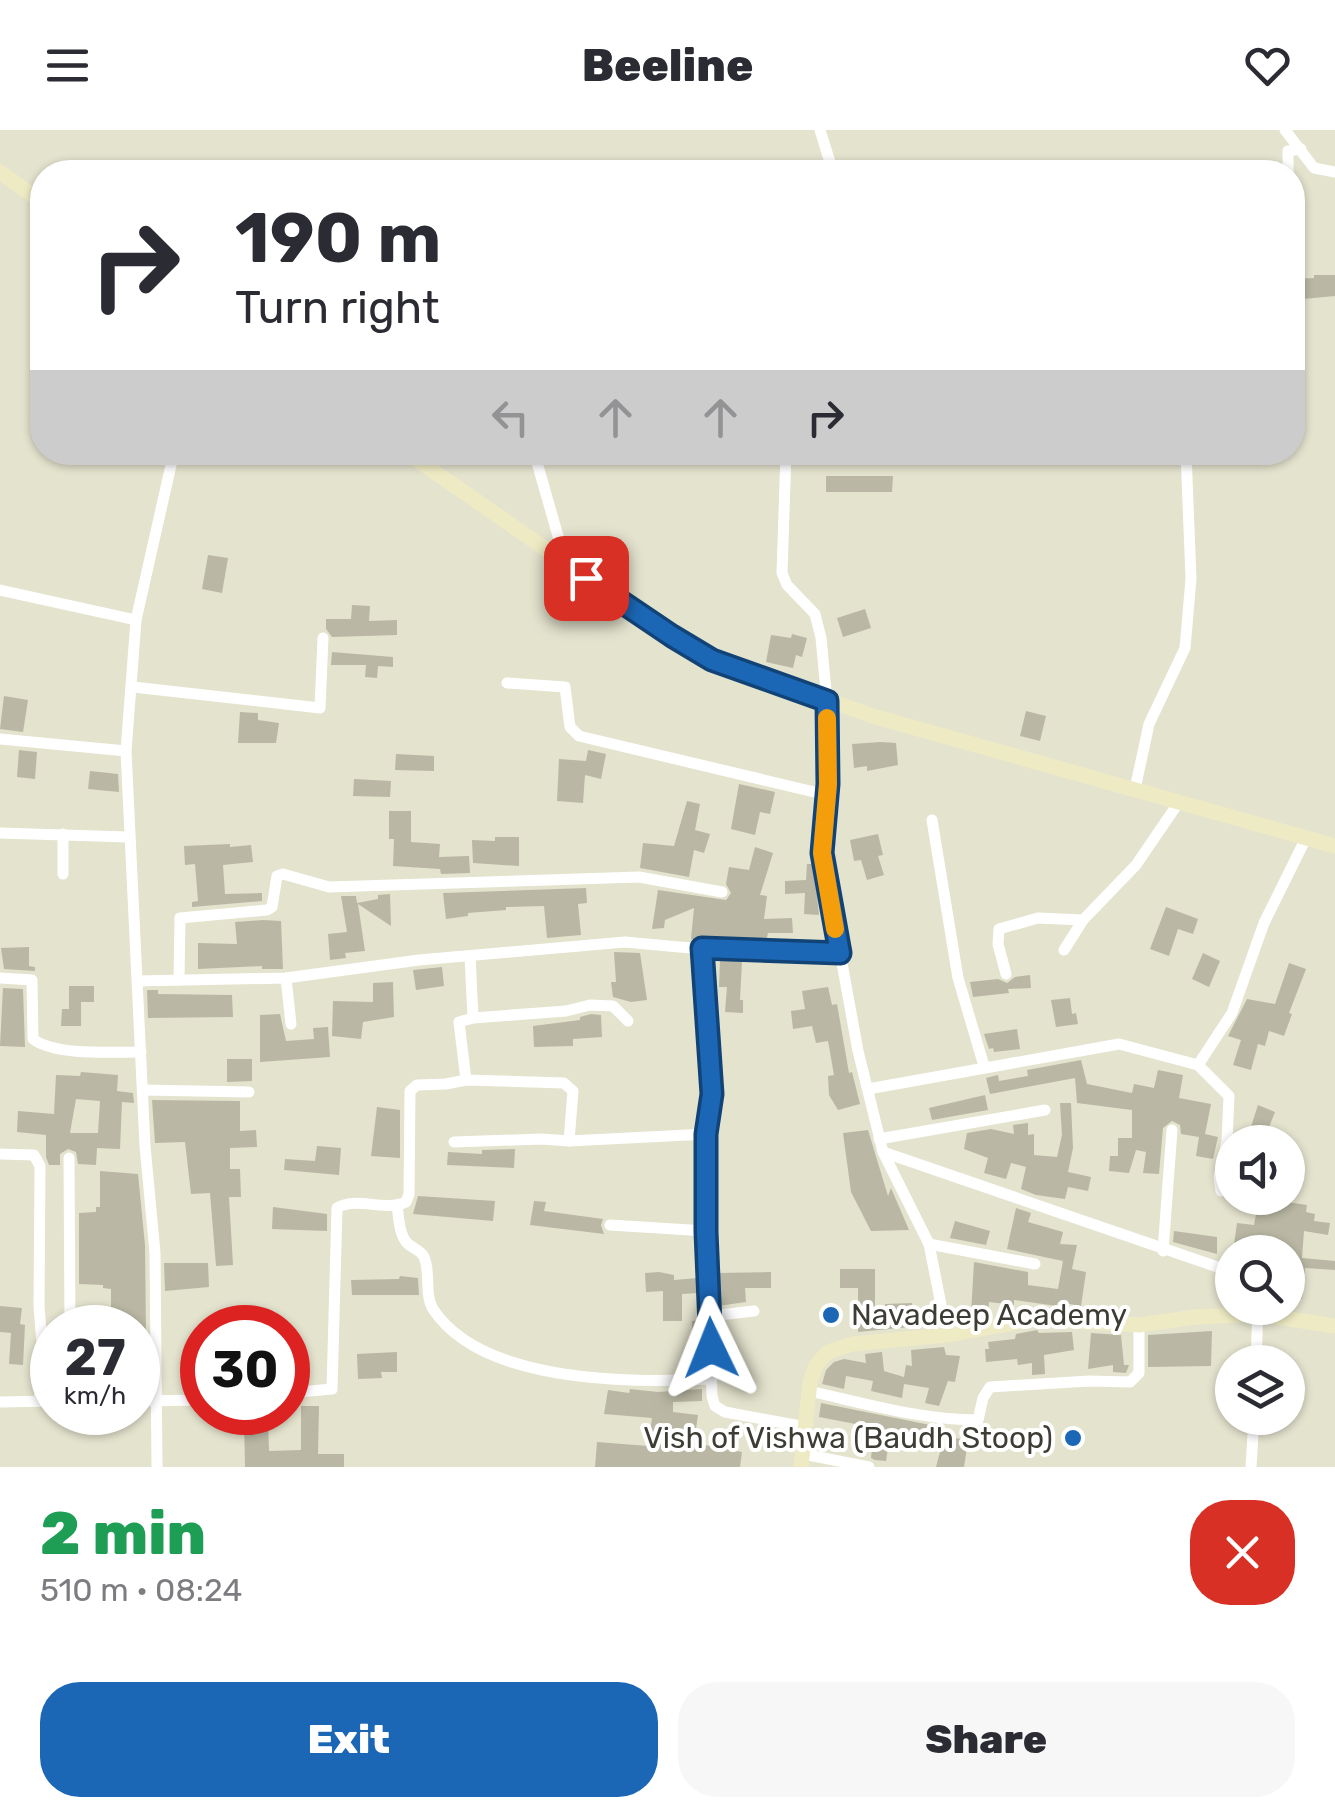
<!DOCTYPE html>
<html lang="en">
<head>
<meta charset="utf-8">
<style>
	:root { --surface:#fff; --page:#f7f7f7; --text:#2b2b33; --muted:#7c7c81; --accent:#1b67b6 }
	body { margin:0; font-family:Rubik,sans-serif; background:var(--page); color:var(--text); height:100vh; display:flex; flex-direction:column; font-size:38px; white-space:nowrap }
	* { box-sizing:border-box; margin:0 }
	p { font-size:32px; color:var(--muted) }
	.icon { flex:none; width:55px; height:55px; fill:none; stroke:currentColor; stroke-width:2; stroke-linecap:round; stroke-linejoin:round }
	.map { position:relative; height:1337px; overflow:hidden }
	.drawer { display:flex; flex-direction:column; background:var(--surface); flex:1 }
	.drawer>* { flex:none }
	.hud { position:absolute; left:30px; top:30px; width:1275px; height:305px; border-radius:40px; box-shadow:0 2px 8px #0004; background:#fff; color:var(--text); overflow:hidden }
	.buttons { position:absolute; left:1215px; top:995px; display:grid; gap:20px }
	.buttons a { display:grid; place-items:center; width:90px; height:90px; border-radius:50%; background:var(--surface); box-shadow:0 2px 8px #0004; font-size:50px }
	.speed { position:absolute; left:30px; top:1175px; display:flex; gap:20px; font-size:50px; font-weight:700; text-align:center }
	.speed>* { display:grid; place-content:center; width:130px; height:130px; border-radius:50%; background:var(--surface); box-shadow:0 2px 8px #0004; line-height:1 }
	.speed small { font-size:25px; font-weight:400 }
	.speed .limit { border:15px solid #d22; background:#fff; color:#111 }
	.pin { position:absolute; display:grid; place-items:center; width:85px; height:85px; color:#fff; margin:-42px; border-radius:20px; box-shadow:0 5px 15px #0006 }
	.me { position:absolute; width:110px; margin:-55px; rotate:358deg; stroke-linejoin:round; filter:drop-shadow(0 0 8px #0008) }
	.turn { display:flex; align-items:center; gap:35px; height:210px; padding:0 40px; font-size:45px }
	.turn .icon { width:130px; height:130px; stroke-width:2.5 }
	.turn b { display:block; font-size:70px; line-height:85px }
	.lanes { display:flex; align-items:center; height:95px; padding:0 40px; background:#0003; justify-content:center; gap:50px; direction:ltr }
	.lanes .off { opacity:.35 }
	.round { display:grid; place-items:center; flex:none; width:105px; height:105px; border-radius:40px; background:var(--page) }
	.overview { display:flex; align-items:center; justify-content:space-between; height:170px; padding:0 40px }
	h1 { font-size:60px; font-weight:800; line-height:75px; color:#1e9e55 }
	.primary-button { display:flex; gap:20px; margin-top:auto; padding:20px 40px }
	.primary-button a { flex:1; height:115px; border-radius:40px; background:var(--accent); color:#fff; font-size:40px; font-weight:800; line-height:115px; text-align:center }
	.primary-button a+a { background:var(--page); color:var(--text) }
	header { display:flex; justify-content:space-between; align-items:center; height:130px; padding:0 40px; background:var(--surface); font-size:45px; font-weight:800 }
	.map>svg:first-child { display:block }
	.building { fill:#bab8a4; fill-rule:evenodd }
	.lines { fill:none; stroke-linecap:round; stroke-linejoin:round }
	.street { stroke:#fff; stroke-width:11 }
	.secondary { stroke:#eeebc4; stroke-width:15 }
	.route-casing { stroke:#124376; stroke-width:25 }
	.route { stroke:#1b67b6; stroke-width:18 }
	.slow { stroke:#f59e0b; stroke-width:18 }
	.poi-dot { fill:#1b67b6; stroke:#fff; stroke-width:4 }
	.labels { text-anchor:middle; stroke-width:8; stroke-linejoin:round; paint-order:stroke }
	.poi-label { font-size:30px; fill:#3e3d35; stroke:#fff; text-anchor:start }
</style>
</head>
<body>
<header><svg class="icon" aria-label="menu" viewBox="0 0 24 24"><path d="M4 6h16M4 12h16M4 18h16"/></svg>Beeline<svg class="icon" aria-label="heart" viewBox="0 0 24 24"><path d="M12 20l-8-8c-3-5 5-10 8-4 3-6 11-1 8 4z"/></svg></header>
<div class="map">
<svg width="1335" height="1337" viewBox="0 0 1335 1337">
	<rect width="100%" height="100%" fill="#e4e3ce"/>
	<g class="building">
		<path d="M1314 145H1335V166L1292 170V149L1314 148Z"/>
		<path d="M826 346H893L892 362H826Z"/>
		<path d="M208 425 228 428 222 463 202 459Z"/>
		<path d="M352 475 370 476 369 491 397 490V505L332 507 326 499V489H351Z"/>
		<path d="M865 479 871 498 843 507 837 488Z"/>
		<path d="M792 504 807 508 802 527 796 525 793 538 766 532 771 505 791 508Z"/>
		<path d="M332 522 393 527V537L378 536 377 548 365 547 366 535H331Z"/>
		<path d="M4 566 28 570 23 602 0 599Z"/>
		<path d="M1026 581 1046 586 1040 611 1020 606Z"/>
		<path d="M240 582 258 583V590L279 593 276 613H238Z"/>
		<path d="M881 612 896 613 898 635 867 641V636L854 638 852 614Z"/>
		<path d="M19 620 37 622 35 649 17 647Z"/>
		<path d="M588 620 606 624 601 649 585 645 583 673 557 671 559 629 586 631Z"/>
		<path d="M396 624 434 626V641L395 640Z"/>
		<path d="M90 641 118 644 119 662 88 659Z"/>
		<path d="M354 649 391 651 390 667 353 666Z"/>
		<path d="M739 654 775 662 770 684 760 682 755 705 731 699Z"/>
		<path d="M687 671 700 674 695 700 710 704 704 723 694 720 689 747 640 738 643 713 674 716Z"/>
		<path d="M389 681H411V712L440 714 439 727 469 726 470 743 441 744 440 739 393 736 394 709H389Z"/>
		<path d="M878 704 883 725 878 726 884 745 867 750 861 730 854 731 850 710Z"/>
		<path d="M495 707H519V736L473 733 472 710 495 711Z"/>
		<path d="M230 714V717L251 715 253 732 223 735 225 764 262 763V771L192 777V772L198 771 195 734 185 735 184 716Z"/>
		<path d="M755 717 773 723 760 765 767 766 764 789 792 788 793 803H768L766 812 691 809 694 778 665 790 664 798 652 799 658 760 726 770 731 763 726 754 729 737 749 740Z"/>
		<path d="M807 734H814L819 785 804 784 805 763 785 764V751L806 750Z"/>
		<path d="M586 758 587 773 578 774 581 805 547 808 544 776 506 777V780L468 783V786L446 789 443 763Z"/>
		<path d="M390 764 391 796 358 774 365 821 345 823 346 828 330 830 328 804 347 802 341 766H356L357 773 378 769V765Z"/>
		<path d="M1166 777 1198 789 1193 804 1178 799 1169 826 1150 819Z"/>
		<path d="M263 790 281 791 283 839H262V836L198 839V813L237 814 235 792Z"/>
		<path d="M29 817V836L35 837V841L4 839 1 818Z"/>
		<path d="M614 822 640 823 647 870 631 872 613 867 611 852H616Z"/>
		<path d="M1203 823 1220 831 1209 857 1192 849Z"/>
		<path d="M720 830 742 831 740 870H743V883L725 882 727 857H719Z"/>
		<path d="M1289 833 1306 839 1289 883 1292 884 1284 906 1269 901 1265 916 1258 914 1251 940 1233 935 1241 910 1228 906 1247 869 1275 874Z"/>
		<path d="M442 837 444 856 416 860 413 840Z"/>
		<path d="M1030 845 1031 858 1008 859 1009 863 973 867 970 852 998 849 1007 853 1015 847Z"/>
		<path d="M393 852 394 887 363 892 361 909 332 906 333 871 373 872V853Z"/>
		<path d="M69 856H94V872H81V896H61L62 879H69Z"/>
		<path d="M828 857 832 875 837 874 849 943 852 942 860 974 838 980 829 965 828 946 834 945 828 911 816 913 812 896 793 899 791 881 805 879 802 861Z"/>
		<path d="M3 858 23 859 25 917 0 916Z"/>
		<path d="M147 860H158V864L232 865 233 887 148 888Z"/>
		<path d="M1070 868 1072 884 1076 883 1078 894 1056 897 1051 870Z"/>
		<path d="M280 884 286 911 314 909 313 898 328 897 330 927 260 932V885Z"/>
		<path d="M591 884 601 885 602 907 573 909V916L534 917 533 896 580 890V887Z"/>
		<path d="M1017 899 1020 919 994 922 993 918 989 919 984 904Z"/>
		<path d="M227 929H252V951L227 952Z"/>
		<path d="M1081 930 1087 954 1132 963 1134 954 1154 958 1158 940 1183 945 1179 968 1211 974 1205 1004 1218 1007 1213 1029 1196 1026 1199 1007 1181 1004 1180 995 1172 991 1163 998 1159 1044 1143 1043 1146 1022 1136 1020 1129 1043 1109 1041 1110 1026H1118V1008H1132V980L1077 973 1075 948 990 964 986 948 998 945 999 951 1028 946 1027 940Z"/>
		<path d="M81 942 118 945 117 961 133 963 134 973 122 972 120 1019 97 1018 96 1035 78 1034 76 1022 68 1019 60 1024V1035H49L46 1027V1005L17 1002 18 981 54 984 56 945 80 946ZM76 969 100 971 98 1003H70Z"/>
		<path d="M985 965 988 980 932 990 929 978Z"/>
		<path d="M152 970 240 971V1001L256 1000 257 1017 230 1018V1039H240L241 1067H229L233 1135 216 1136 210 1063 191 1064 185 1012 155 1013Z"/>
		<path d="M1060 973H1071L1073 1018 1068 1042 1091 1047 1088 1061 1068 1057 1065 1069 1036 1065 1021 1059 1026 1037 1011 1033 1006 1049 984 1043 988 1028 964 1019 967 1003 991 999 1014 1004 1013 995 1028 993V1005L1034 1004V1025L1057 1027 1062 1005Z"/>
		<path d="M1258 975 1275 982 1263 1012H1246Z"/>
		<path d="M377 977 400 980V1028L371 1026Z"/>
		<path d="M868 1000 888 1066 891 1058 909 1100 871 1101 851 1062 843 1003Z"/>
		<path d="M317 1016 341 1018 339 1045 284 1040 285 1029 315 1031Z"/>
		<path d="M515 1019 514 1038 447 1035 448 1022 482 1024V1020Z"/>
		<path d="M100 1041 138 1044 145 1115 146 1201 138 1202V1198H111V1159L103 1158V1155L79 1154V1083L96 1082V1077H100Z"/>
		<path d="M418 1066 495 1071 493 1091 413 1084Z"/>
		<path d="M1259 1068 1307 1075 1306 1082 1315 1084 1314 1091 1330 1093 1328 1105 1304 1101 1302 1128 1335 1131V1140L1305 1138 1302 1169 1288 1167 1291 1138 1288 1137V1122H1233L1237 1093 1254 1095Z"/>
		<path d="M534 1071 546 1072 544 1081 603 1089 601 1095 604 1104 530 1095Z"/>
		<path d="M273 1077 327 1084V1101L272 1099Z"/>
		<path d="M1016 1078 1031 1083 1028 1092 1063 1102 1060 1114 1077 1115 1072 1139 1086 1142 1081 1176 1058 1172 1057 1176 1014 1170V1175L989 1172 988 1186 971 1184 974 1132 1028 1142V1155L1058 1159 1063 1131 1007 1119Z"/>
		<path d="M955 1091 990 1101 986 1115 950 1108Z"/>
		<path d="M1174 1101 1217 1107V1124L1173 1112Z"/>
		<path d="M164 1133H208L209 1157 165 1161Z"/>
		<path d="M840 1139H875V1177L858 1178V1158H840Z"/>
		<path d="M659 1142 674 1145V1150L698 1148 699 1163 682 1164V1191H663V1161L646 1162 645 1143Z"/>
		<path d="M771 1142V1158H745L746 1172 718 1176 717 1143Z"/>
		<path d="M400 1146 418 1148 419 1165H352L351 1150 399 1149Z"/>
		<path d="M912 1173 913 1184 930 1183 932 1195 858 1202V1190L886 1182 885 1174Z"/>
		<path d="M0 1176 22 1178 20 1194 25 1195 23 1235 9 1234 11 1203 0 1202Z"/>
		<path d="M700 1190 702 1240 683 1241V1222H692V1191Z"/>
		<path d="M1037 1200 1039 1203 1072 1202 1074 1220 1044 1225 1045 1244 1032 1245V1233L1018 1235 1017 1229 986 1232 985 1219H989L988 1212 1015 1209 1016 1204Z"/>
		<path d="M1212 1201 1211 1236 1148 1237V1205Z"/>
		<path d="M1091 1203 1121 1205 1124 1235H1129L1126 1243 1113 1242V1235L1088 1239Z"/>
		<path d="M944 1217 946 1225 960 1226 955 1252 948 1251 939 1276 925 1273 929 1258 904 1254 902 1268 871 1261 873 1251 846 1246 844 1259 822 1254 826 1240 834 1232 844 1229 866 1233 865 1224 882 1222 884 1241 904 1247 906 1235 912 1236 911 1220Z"/>
		<path d="M397 1222V1242H381L382 1248 358 1249 357 1224Z"/>
		<path d="M630 1259 658 1262 702 1259V1271L673 1272V1282L698 1285 694 1313 742 1322 740 1337H595L597 1312 648 1316 652 1288 604 1284 608 1260 629 1263Z"/>
		<path d="M821 1273 945 1298 944 1305 968 1311 964 1337H936L940 1322 889 1312 886 1331 875 1330 871 1328 873 1307 865 1306 866 1296 819 1287Z"/>
		<path d="M301 1276H319L318 1324H344V1337H245L244 1290H268L269 1321 301 1320Z"/>
	</g>
	<g class="lines">
		<g class="street">
			<path d="M820 0 833 42"/>
			<path d="M1285 0 1314 38 1335 42"/>
			<path d="M1288 42V21L1301 19"/>
			<path d="M534 322 566 434"/>
			<path d="M786 322 782 443 787 455 815 484 821 508 827 571V653L822 723 858 921 883 1022 929 1114 947 1205"/>
			<path d="M0 460 136 490"/>
			<path d="M507 553 565 557 570 597 579 606 827 665"/>
			<path d="M133 557 320 578 323 508"/>
			<path d="M0 609 126 621"/>
			<path d="M1135 659 1149 594 1185 518 1191 449 1186 322"/>
			<path d="M932 690 958 848 984 936"/>
			<path d="M0 703 128 707"/>
			<path d="M63 704V744"/>
			<path d="M702 818 712 964 707 1004 706 1101 712 1266 715 1276 725 1282 806 1297"/>
			<path d="M1064 820 1083 790 1136 735 1179 672"/>
			<path d="M1006 844 998 814 999 799 1038 788 1083 790"/>
			<path d="M0 848 32 850 33 909C55 926 113 922 141 922"/>
			<path d="M286 848 291 894"/>
			<path d="M179 850 180 788 267 780 272 777 277 746 283 744 329 757 639 747 722 762"/>
			<path d="M138 851 286 848 419 830 625 812 723 821 840 823"/>
			<path d="M473 888 566 881 590 875 613 876 628 891"/>
			<path d="M1198 935 1229 966 1227 1011 1219 1047 1221 1061"/>
			<path d="M466 950 459 892 473 888 470 826"/>
			<path d="M868 959 1119 914 1198 935 1232 883 1264 793 1306 708"/>
			<path d="M143 960 249 962"/>
			<path d="M879 1009 1045 980"/>
			<path d="M569 1011 707 1004"/>
			<path d="M883 1022 1232 1142"/>
			<path d="M0 1024 34 1025 40 1036 39 1176 43 1227 39 1271"/>
			<path d="M69 1028 70 1198"/>
			<path d="M397 1076C399 1088 399 1104 407 1113 412 1118 421 1120 424 1127 431 1143 424 1164 433 1179 482 1254 634 1253 712 1249"/>
			<path d="M610 1095 706 1101"/>
			<path d="M929 1114 1035 1134"/>
			<path d="M1163 1121 1172 1000"/>
			<path d="M710 1186 754 1181"/>
			<path d="M1256 1232 1258 1178"/>
			<path d="M809 1261C864 1273 921 1290 978 1290L983 1268 990 1257 1089 1251 1130 1252 1139 1243V1195"/>
			<path d="M288 1263 332 1259 337 1078C356 1066 384 1082 406 1072L409 1064 410 961 417 955 446 954 466 950 564 953 573 961 569 1011 541 1009 454 1012"/>
			<path d="M138 1271 202 1270"/>
			<path d="M0 1272 52 1271"/>
			<path d="M803 1324 869 1337"/>
			<path d="M157 1337 155 1123 145 1016 126 621 136 490 174 322"/>
			<path d="M1251 1337 1254 1288"/>
		</g>
		<g class="secondary">
			<path d="M0 42 42 72"/>
			<path d="M406 322 671 506 712 530 876 587 1335 716"/>
			<path d="M801 1337 810 1252 816 1235 828 1222 852 1214 947 1205 1036 1189 1139 1195 1195 1187 1258 1184 1335 1196"/>
		</g>
	</g>
	<g class="lines">
		<defs>
			<path id="route" d="M586 448 672 506 712 530 827 571 828 654 822 723 840 823 702 818 712 964 706 1004V1102L711 1218"/>
		</defs>
		<use href="#route" class="route-casing"/>
		<use href="#route" class="route"/>
		<path class="slow" d="M827 588 828 654 822 723 835 799"/>
	</g>
	<g class="poi-dot">
		<circle cx="831" cy="1185" r="10"/>
		<circle cx="1073" cy="1308" r="10"/>
	</g>
	<g class="labels">
		<g class="poi-label">
			<text x="851" y="1195">Navadeep Academy</text>
			<text x="1053" y="1318" text-anchor="end">Vish of Vishwa (Baudh Stoop)</text>
		</g>
	</g>
</svg>
<div class="buttons">
<a><svg class="icon" aria-label="sound" viewBox="0 0 24 24"><path d="M4 9h4l5-4v14l-5-4H4zM17 9q2 3 0 6"/></svg></a>
<a><svg class="icon" aria-label="search" viewBox="0 0 24 24"><circle cx="10" cy="10" r="6"/><path d="M15 15l6 6"/></svg></a>
<a><svg class="icon" aria-label="layers" viewBox="0 0 24 24"><path d="M12 4l9 5-9 5-9-5zM3 14l9 5 9-5"/></svg></a>
</div>
<div class="speed"><div>27<small>km/h</small></div><div class="limit">30</div></div>
<div class="pin" style="left:586px;top:448px;background:#d93025"><svg class="icon" aria-label="arrive" viewBox="0 0 24 24"><path d="M6 21V4h12l-3 4 3 4H6"/></svg></div>
<svg class="me" style="left:711px;top:1218px" viewBox="-20 -20 40 40"><path d="M0-17L14 15 0 8-14 15z" fill="#1b67b6" stroke="#fff" stroke-width="4"/></svg>
<div class="hud">
<div class="turn"><svg class="icon" aria-label="right" viewBox="0 0 24 24"><path d="M7 20v-9h11M14 6l5 5-5 5"/></svg><div><b>190 m</b>Turn right</div></div>
<div class="lanes"><svg class="icon off" aria-label="left" viewBox="0 0 24 24"><path d="M17 20v-9H6M10 6l-5 5 5 5"/></svg><svg class="icon off" aria-label="ahead" viewBox="0 0 24 24"><path d="M12 20V5M6 11l6-6 6 6"/></svg><svg class="icon off" aria-label="ahead" viewBox="0 0 24 24"><path d="M12 20V5M6 11l6-6 6 6"/></svg><svg class="icon" aria-label="right" viewBox="0 0 24 24"><path d="M7 20v-9h11M14 6l5 5-5 5"/></svg></div>
</div>
</div>
<section class="drawer">
<div class="overview"><div><h1>2 min</h1><p>510 m · 08:24</p></div><a class="round" style="background:#d93025;color:#fff"><svg class="icon" aria-label="close" viewBox="0 0 24 24"><path d="M6 6l12 12M18 6L6 18"/></svg></a></div>
<div class="primary-button"><a>Exit</a><a>Share</a></div>
</section>
</body>
</html>
